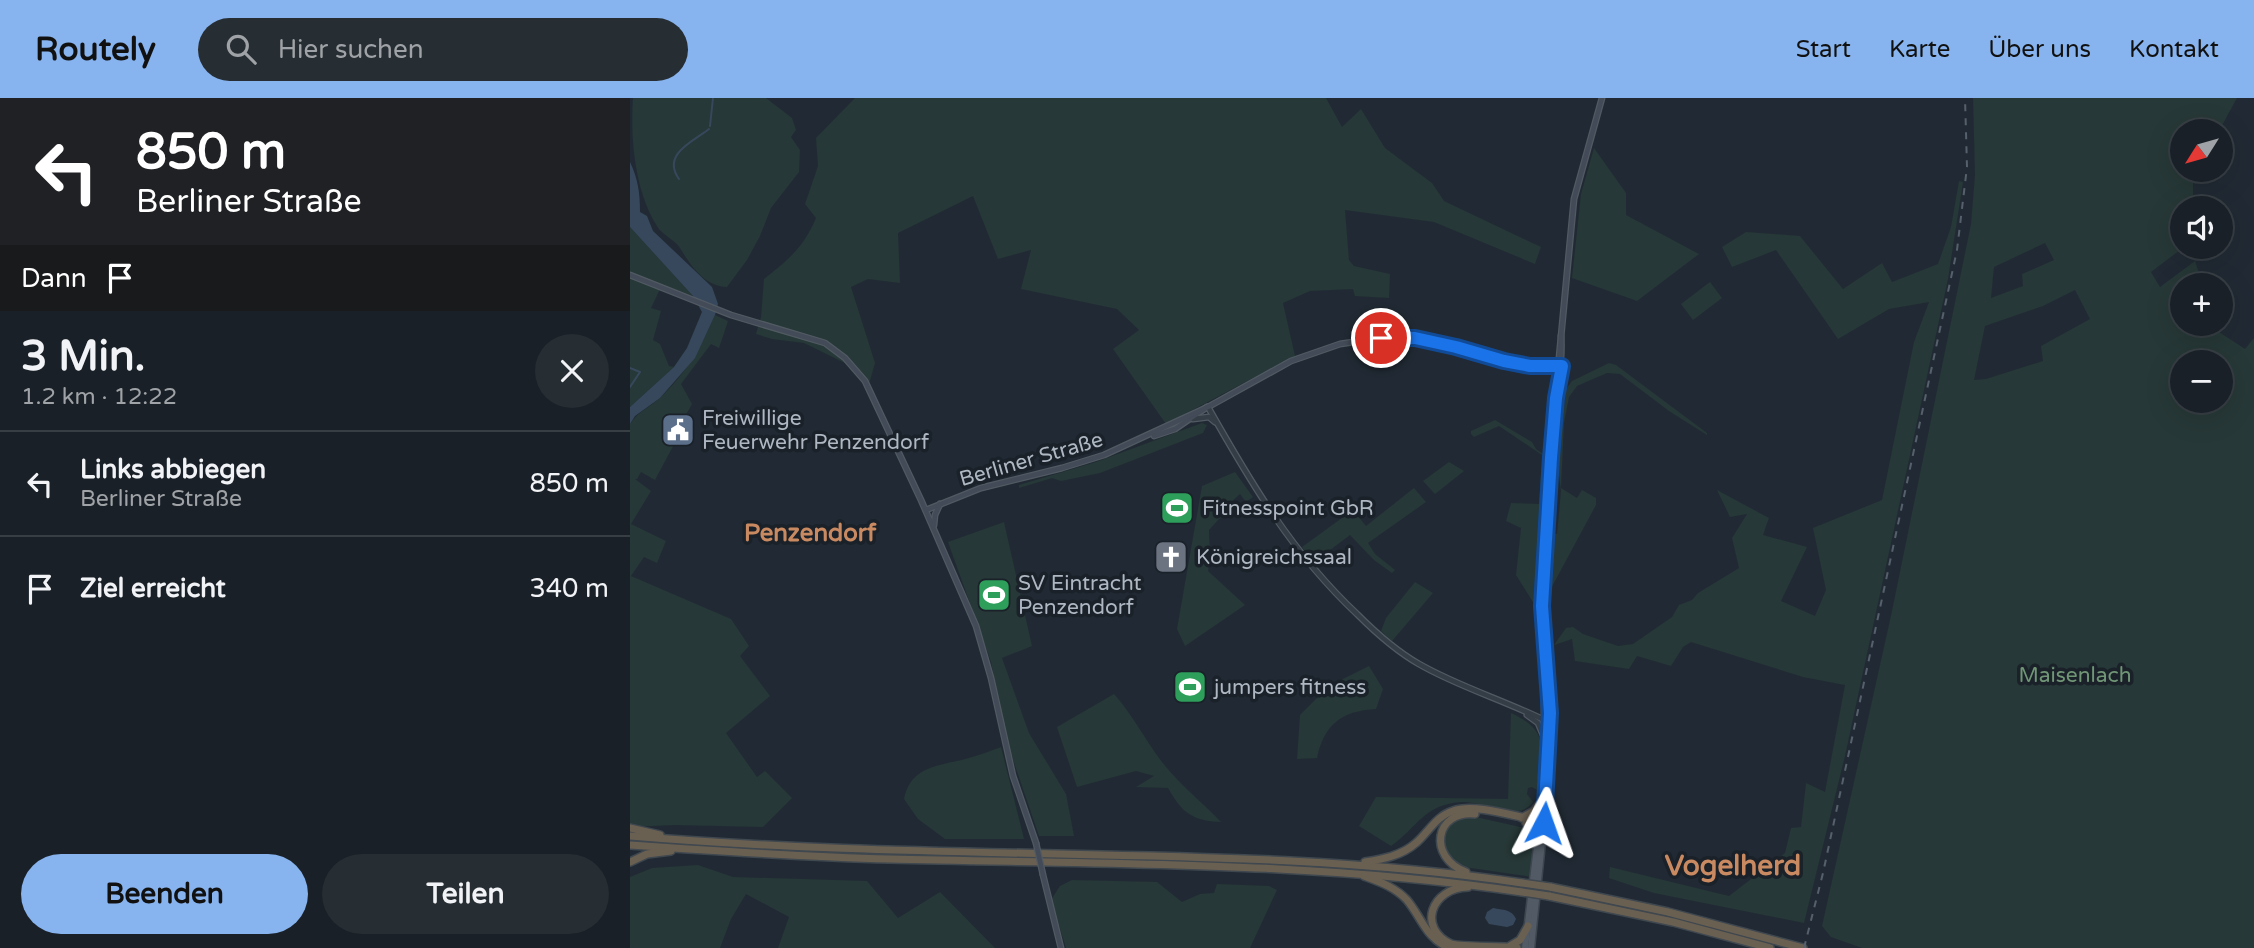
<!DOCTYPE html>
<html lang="de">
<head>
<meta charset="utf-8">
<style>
	:root { --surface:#192027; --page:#262d33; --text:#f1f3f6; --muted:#9fa3a7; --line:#373e44; --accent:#87b3ee }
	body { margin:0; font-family:"Varela Round",sans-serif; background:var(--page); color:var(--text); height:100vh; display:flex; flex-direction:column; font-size:26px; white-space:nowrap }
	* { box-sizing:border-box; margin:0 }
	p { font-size:23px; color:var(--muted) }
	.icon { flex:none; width:38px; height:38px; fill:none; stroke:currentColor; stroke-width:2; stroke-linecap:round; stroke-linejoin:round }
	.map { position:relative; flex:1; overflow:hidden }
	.sheet { display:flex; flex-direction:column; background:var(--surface); width:630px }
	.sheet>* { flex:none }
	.guide { background:#202124; color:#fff; overflow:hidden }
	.needle { width:46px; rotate:233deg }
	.tools { position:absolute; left:1540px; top:21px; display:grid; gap:14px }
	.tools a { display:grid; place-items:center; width:63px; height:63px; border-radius:50%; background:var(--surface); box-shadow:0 7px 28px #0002,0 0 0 2px var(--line); font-size:35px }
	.pin { position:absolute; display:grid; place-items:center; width:60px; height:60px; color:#fff; margin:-30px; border:4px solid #fff; border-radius:50%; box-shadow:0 2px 7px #0007 }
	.me { position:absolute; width:77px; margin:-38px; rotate:4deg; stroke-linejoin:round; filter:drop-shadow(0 0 5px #0008) }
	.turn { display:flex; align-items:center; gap:24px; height:147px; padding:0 21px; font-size:32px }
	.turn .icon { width:91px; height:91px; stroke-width:2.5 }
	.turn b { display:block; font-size:49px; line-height:60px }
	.then { display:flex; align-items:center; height:66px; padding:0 21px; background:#0003; gap:14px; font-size:26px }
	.round { display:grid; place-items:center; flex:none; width:74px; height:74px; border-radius:37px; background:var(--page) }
	.head { display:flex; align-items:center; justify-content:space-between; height:119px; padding:0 21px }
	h1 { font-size:42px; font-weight:700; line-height:52px }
	.primary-button { display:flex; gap:14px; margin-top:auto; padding:14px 21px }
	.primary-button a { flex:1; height:80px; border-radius:42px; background:var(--accent); color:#111; font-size:28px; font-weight:700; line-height:80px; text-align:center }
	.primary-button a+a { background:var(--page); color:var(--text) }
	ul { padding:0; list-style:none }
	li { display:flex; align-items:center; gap:21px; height:105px; padding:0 21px; border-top:2px solid var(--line) }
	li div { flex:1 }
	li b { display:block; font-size:26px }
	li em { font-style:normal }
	header { display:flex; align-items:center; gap:42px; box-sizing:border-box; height:98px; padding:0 35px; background:var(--accent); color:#111 }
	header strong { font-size:33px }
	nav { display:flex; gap:38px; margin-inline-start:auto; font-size:24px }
	.search { width:490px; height:63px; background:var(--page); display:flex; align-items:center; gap:18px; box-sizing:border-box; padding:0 24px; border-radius:38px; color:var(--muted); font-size:26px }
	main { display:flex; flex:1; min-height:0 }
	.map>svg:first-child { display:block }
	.green { fill:#263837; fill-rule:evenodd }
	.water { fill:#37485c }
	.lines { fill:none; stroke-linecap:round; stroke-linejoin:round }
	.stream { stroke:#37485c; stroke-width:2 }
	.tertiary-casing { stroke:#515a63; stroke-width:7 }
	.secondary-casing { stroke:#515a63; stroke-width:7 }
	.primary-casing { stroke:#3d454e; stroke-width:9 }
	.motorway-casing { stroke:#3f474f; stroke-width:10 }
	.tertiary { stroke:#343c45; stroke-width:4.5 }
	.secondary { stroke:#424b57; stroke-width:4.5 }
	.primary { stroke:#525b65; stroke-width:6 }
	.motorway { stroke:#6a6052; stroke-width:7 }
	.rail { stroke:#56606c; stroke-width:2; stroke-dasharray:7 7; stroke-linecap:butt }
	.secondary-bridge-casing { stroke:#515a63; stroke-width:7; stroke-linecap:butt }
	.motorway-bridge-casing { stroke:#3f474f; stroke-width:10; stroke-linecap:butt }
	.secondary-bridge { stroke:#424b57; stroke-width:4.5 }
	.motorway-bridge { stroke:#6a6052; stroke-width:7 }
	.route-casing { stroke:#114b97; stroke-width:18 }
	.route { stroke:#1a73e8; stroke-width:12 }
	.labels { text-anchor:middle; stroke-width:7; stroke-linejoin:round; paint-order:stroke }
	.poi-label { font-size:21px; fill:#aeb7c2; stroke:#1a2129; text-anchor:start }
	.street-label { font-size:21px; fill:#aeb7c2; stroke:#1a2129 }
	.park-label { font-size:21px; fill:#709676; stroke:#1a2129 }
	.quarter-label { font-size:24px; font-weight:bold; fill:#c98a62; stroke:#1a2129 }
	.district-label { font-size:28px; font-weight:bold; fill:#c98a62; stroke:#1a2129 }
</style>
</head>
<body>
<header>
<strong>Routely</strong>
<div class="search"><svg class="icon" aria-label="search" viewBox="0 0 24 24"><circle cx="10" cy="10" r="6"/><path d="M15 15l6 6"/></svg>Hier suchen</div>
<nav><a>Start</a><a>Karte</a><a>Über uns</a><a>Kontakt</a></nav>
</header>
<main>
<section class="sheet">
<div class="guide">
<div class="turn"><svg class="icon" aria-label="left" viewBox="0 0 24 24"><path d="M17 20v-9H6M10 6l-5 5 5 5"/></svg><div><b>850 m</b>Berliner Straße</div></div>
<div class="then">Dann<svg class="icon" aria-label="arrive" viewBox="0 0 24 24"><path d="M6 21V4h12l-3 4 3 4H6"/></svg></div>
</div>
<div class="head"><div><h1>3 Min.</h1><p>1.2 km · 12:22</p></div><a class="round"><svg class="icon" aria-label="close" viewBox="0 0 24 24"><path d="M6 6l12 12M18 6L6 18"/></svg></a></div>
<ul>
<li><svg class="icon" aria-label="left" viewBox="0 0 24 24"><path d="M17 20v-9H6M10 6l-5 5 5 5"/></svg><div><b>Links abbiegen</b><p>Berliner Straße</p></div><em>850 m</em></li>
<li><svg class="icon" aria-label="arrive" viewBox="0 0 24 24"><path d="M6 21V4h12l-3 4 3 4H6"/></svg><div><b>Ziel erreicht</b></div><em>340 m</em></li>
</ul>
<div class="primary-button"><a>Beenden</a><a>Teilen</a></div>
</section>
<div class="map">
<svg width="1624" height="850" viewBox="0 0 1624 850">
	<rect width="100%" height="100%" fill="#212a34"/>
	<g class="green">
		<path d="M3 0H136L162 20 166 32 161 39 170 52 169 74 141 110 130 138 117 162 97 189C74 188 61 168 50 150 44 141 32 137 27 128 5 94 0 40 3 0Z"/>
		<path d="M225 0H696L712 29 731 11 755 50 802 85 814 103 911 149 905 166 804 124 715 112 719 162 724 168 760 176 759 200 725 198 723 191 680 193 653 205 665 258 536 326 483 251 509 232 487 211 391 191 401 152 368 161 343 98 268 135 270 185 238 181 221 189 245 265 239 286 225 270 174 245 142 241 126 236 131 219 134 181C160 160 173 150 186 120L175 106 188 68 186 40Z"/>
		<path d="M1343 0H1607L1589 33H1552V72H1568L1563 81V110H1552L1554 149 1521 174 1530 189 1565 163 1573 187H1552V226H1584L1586 232 1615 251 1624 240V850H1232L1201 839 1192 828 1262 513 1341 126 1345 77ZM1415 145 1424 162 1392 176 1393 188 1361 200 1364 169ZM1445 192 1460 221 1411 248 1413 263 1356 281 1344 282 1355 228 1413 208ZM1552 264H1591V303H1552Z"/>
		<path d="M964 50 996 95V117L1069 156 1007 203 942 180 951 96Z"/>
		<path d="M1329 83 1333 84 1318 181 1215 658 1174 825 1024 795 979 780 980 769 1099 798 1155 755 1161 730 1171 729 1176 685 1195 694 1215 587 1173 579 1061 544 1053 549 1041 568 1007 558 999 571 945 563 942 541 924 547 936 530 943 529 953 536 988 548 1003 546 1042 519 1049 507 1062 502 1068 495 1109 470 1102 440 1117 416 1100 419 1087 392 1139 420 1133 437 1177 449 1151 503 1185 518 1196 492 1183 430 1252 402 1284 244 1299 204 1259 211 1208 241 1146 152 1102 169 1092 149 1116 134 1170 138 1213 191 1252 165 1262 184 1308 166 1321 129Z"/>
		<path d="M0 129 63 198 32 187 21 210 31 213 23 242 30 246 39 268 44 269 0 309Z"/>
		<path d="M1080 184 1092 200 1063 222 1051 206Z"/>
		<path d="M85 217 98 223 89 250 81 246 51 286 62 306 52 324 42 320 34 331 48 339 25 382 11 374 7 381H5L21 393 1 426 36 443 27 465 14 459 1 478 101 521 119 548 110 558 140 598 96 635 127 679 135 673 162 700 133 729 44 727 0 729V326C8 313 23 308 33 297 59 271 70 250 85 217Z"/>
		<path d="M979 265 986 267 1077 335V337L1039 313 990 276 977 275 947 288 939 299 934 325 931 390 947 400 952 392 966 400V407L918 496 920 434 927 436 931 393 928 370 936 291 942 283Z"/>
		<path d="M865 322 902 344 906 351 916 358 906 509 886 477 891 430 876 423 881 405 909 406 912 357 869 328 844 339 841 336V333Z"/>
		<path d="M572 325 577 327 573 335 470 375 431 383 422 380 389 390V387L466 364Z"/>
		<path d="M819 364 834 373 805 396 793 383Z"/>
		<path d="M605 374 623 399 616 404 610 396 600 405 598 416 589 421 579 432C579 448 582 457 578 473L615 507 555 548 547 531 572 388Z"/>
		<path d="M784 390 796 404 738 445 745 456 765 472 762 475 744 462 720 437 683 465 672 449 723 412 736 428Z"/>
		<path d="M374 424 402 548 372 560 399 635 436 696 444 738H409L378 647 361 564 318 444Z"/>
		<path d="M785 484 803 495 762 543 751 533 756 520Z"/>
		<path d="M739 568 753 591 746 611C711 613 694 627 687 660L667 661 670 617 699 588Z"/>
		<path d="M484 596C503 617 515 642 532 664 549 686 572 704 591 724 563 723 552 715 538 690L506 689 524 678 506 673 447 689 427 629Z"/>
		<path d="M881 615C924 635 909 653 907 692L902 689 898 690 897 696 903 704C887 726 854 702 832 704 794 706 788 729 761 748L729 728 746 699 878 701Z"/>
		<path d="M371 649 394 741H315L288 721 274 701C281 667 310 668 339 660 350 657 360 653 371 649Z"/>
		<path d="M841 718 899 731 905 739 902 779 827 768 814 753V735L827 721Z"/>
		<path d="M68 767 103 779 237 783 268 820 310 794 365 850H148L159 819 116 796 101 821 90 850H0V779L22 770Z"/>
		<path d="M442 782 527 784 552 804 570 796 584 795 587 786 639 788 647 792 620 850H436L421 802 430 788Z"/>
	</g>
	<g class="water">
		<path d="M0 64C8 81 10 95 10 114L17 118 23 133 82 189 88 206 85 217 65 260 30 300 5 318 0 326V309L44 269 57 250 72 214 63 198 0 129Z"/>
		<path d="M863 810C872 812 882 811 886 821L883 827 877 829 859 826 855 820 857 814Z"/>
	</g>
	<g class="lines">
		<g class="stream">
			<path d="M80 28 83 0"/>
			<path d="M49 81C31 56 64 43 79 31"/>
			<path d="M0 270 10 274 0 289"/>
		</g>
		<defs>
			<g id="tertiary">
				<path d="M578 309C621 385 662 455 727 516 745 534 766 553 789 566 829 589 874 602 916 623"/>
				<path d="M563 321 579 319 585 324"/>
				<path d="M897 617 908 625 913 637"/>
			</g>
			<g id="secondary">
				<path d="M0 177 101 217 195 245 215 260 235 283 291 402 346 528 361 580 383 678 406 745"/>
				<path d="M904 267 927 268"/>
				<path d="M926 292 944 101 972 0"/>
				<path d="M524 338 545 331 577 309"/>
				<path d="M296 412 351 390 432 370 474 357 578 309 661 263 710 246 751 240H785L826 249 862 261 931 274"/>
				<path d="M304 427 305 417 310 406"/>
				<path d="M910 722C919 632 910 541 914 450 916 402 921 355 926 307 928 283 933 262 931 238"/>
				<path d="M914 724 919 643 917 579"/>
				<path d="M413 777 431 850"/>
			</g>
			<g id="primary">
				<path d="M895 850 910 723"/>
				<path d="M901 850 914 725"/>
			</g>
			<g id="motorway">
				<path d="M892 720 904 713 912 703"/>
				<path d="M896 725 903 730 908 739"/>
				<path d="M0 730 30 737"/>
				<path d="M0 738C142 750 285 753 428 756 583 759 738 762 892 785"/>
				<path d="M0 747C86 753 172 759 259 761 470 766 682 763 892 794"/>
				<path d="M0 764 17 756 41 753"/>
				<path d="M735 764C753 761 771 758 786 745 798 735 806 718 823 713 845 705 886 719 910 723L914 725"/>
				<path d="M836 774C797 759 805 712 845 716"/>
				<path d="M734 778C750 784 765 789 777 802 792 820 796 841 820 850"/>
				<path d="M838 789C801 790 787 830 821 846 838 850 868 847 887 850"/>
				<path d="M920 789 1038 814 1173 850"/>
				<path d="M919 798 1043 824 1140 850"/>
				<path d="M880 848 890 842 898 828"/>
			</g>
		</defs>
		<use href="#tertiary" class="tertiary-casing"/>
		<use href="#secondary" class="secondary-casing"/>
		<use href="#primary" class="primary-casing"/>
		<use href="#motorway" class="motorway-casing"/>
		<use href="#tertiary" class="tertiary"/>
		<use href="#secondary" class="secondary"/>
		<use href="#primary" class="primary"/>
		<use href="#motorway" class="motorway"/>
		<path class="rail" d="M1174 850 1193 775 1327 152 1337 69 1335 0"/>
		<defs>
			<path id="secondary-bridge" d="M406 745 413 777"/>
			<g id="motorway-bridge">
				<path d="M892 785 920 789"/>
				<path d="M892 794 919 798"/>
			</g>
		</defs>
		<use href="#secondary-bridge" class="secondary-bridge-casing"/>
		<use href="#motorway-bridge" class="motorway-bridge-casing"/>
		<use href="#secondary-bridge" class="secondary-bridge"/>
		<use href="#motorway-bridge" class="motorway-bridge"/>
	</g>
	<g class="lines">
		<defs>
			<path id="route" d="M751 240H785L826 249 874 263 900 268H932L926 300 921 360 912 508 920 615 914 725"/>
		</defs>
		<use href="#route" class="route-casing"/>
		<use href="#route" class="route"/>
	</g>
	<defs>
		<symbol id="civic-square" viewBox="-11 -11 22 22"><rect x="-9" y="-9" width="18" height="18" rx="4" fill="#5c6f8a" stroke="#1a2129"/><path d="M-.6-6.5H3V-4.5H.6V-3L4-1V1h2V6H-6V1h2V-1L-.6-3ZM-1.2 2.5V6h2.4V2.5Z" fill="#fff"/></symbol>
		<symbol id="stadium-square" viewBox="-11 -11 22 22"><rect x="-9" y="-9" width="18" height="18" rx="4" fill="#2e9e5b" stroke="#1a2129"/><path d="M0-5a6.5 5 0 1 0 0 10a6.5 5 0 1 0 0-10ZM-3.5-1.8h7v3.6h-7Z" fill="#fff"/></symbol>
		<symbol id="church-square" viewBox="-11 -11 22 22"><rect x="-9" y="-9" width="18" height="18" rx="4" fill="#6b7280" stroke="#1a2129"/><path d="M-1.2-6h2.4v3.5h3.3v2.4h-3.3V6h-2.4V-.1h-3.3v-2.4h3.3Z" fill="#fff"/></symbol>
	</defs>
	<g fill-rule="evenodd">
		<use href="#civic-square" x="29" y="313" width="38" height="38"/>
		<use href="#stadium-square" x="528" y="391" width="38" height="38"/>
		<use href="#church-square" x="522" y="440" width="38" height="38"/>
		<use href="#stadium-square" x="345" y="478" width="38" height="38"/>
		<use href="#stadium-square" x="541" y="570" width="38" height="38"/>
	</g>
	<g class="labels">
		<g class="poi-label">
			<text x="72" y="327">Freiwillige<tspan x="72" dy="24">Feuerwehr Penzendorf</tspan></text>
			<text x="572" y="417">Fitnesspoint GbR</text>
			<text x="566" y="466">Königreichssaal</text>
			<text x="388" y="492">SV Eintracht<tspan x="388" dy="24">Penzendorf</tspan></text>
			<text x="584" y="596">jumpers fitness</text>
		</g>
		<g class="street-label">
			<text transform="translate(401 361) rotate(-16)" y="7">Berliner Straße</text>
		</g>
		<g class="park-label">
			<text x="1445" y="584">Maisenlach</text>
		</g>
		<g class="quarter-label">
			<text x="180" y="443">Penzendorf</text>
		</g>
		<g class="district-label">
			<text x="1103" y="777">Vogelherd</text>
		</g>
	</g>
</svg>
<div class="tools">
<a><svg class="needle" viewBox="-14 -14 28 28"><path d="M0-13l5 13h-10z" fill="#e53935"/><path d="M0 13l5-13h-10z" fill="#9fa3a7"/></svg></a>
<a><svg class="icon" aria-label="sound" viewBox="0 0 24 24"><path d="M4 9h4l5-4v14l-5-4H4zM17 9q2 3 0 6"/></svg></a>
<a>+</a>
<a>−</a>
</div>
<div class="pin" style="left:751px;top:240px;background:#d93025"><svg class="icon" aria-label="arrive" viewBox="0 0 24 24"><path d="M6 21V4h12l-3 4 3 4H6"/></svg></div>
<svg class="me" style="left:914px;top:725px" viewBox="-20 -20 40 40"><path d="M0-17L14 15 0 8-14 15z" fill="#1a73e8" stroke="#fff" stroke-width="4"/></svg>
</div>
</main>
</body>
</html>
